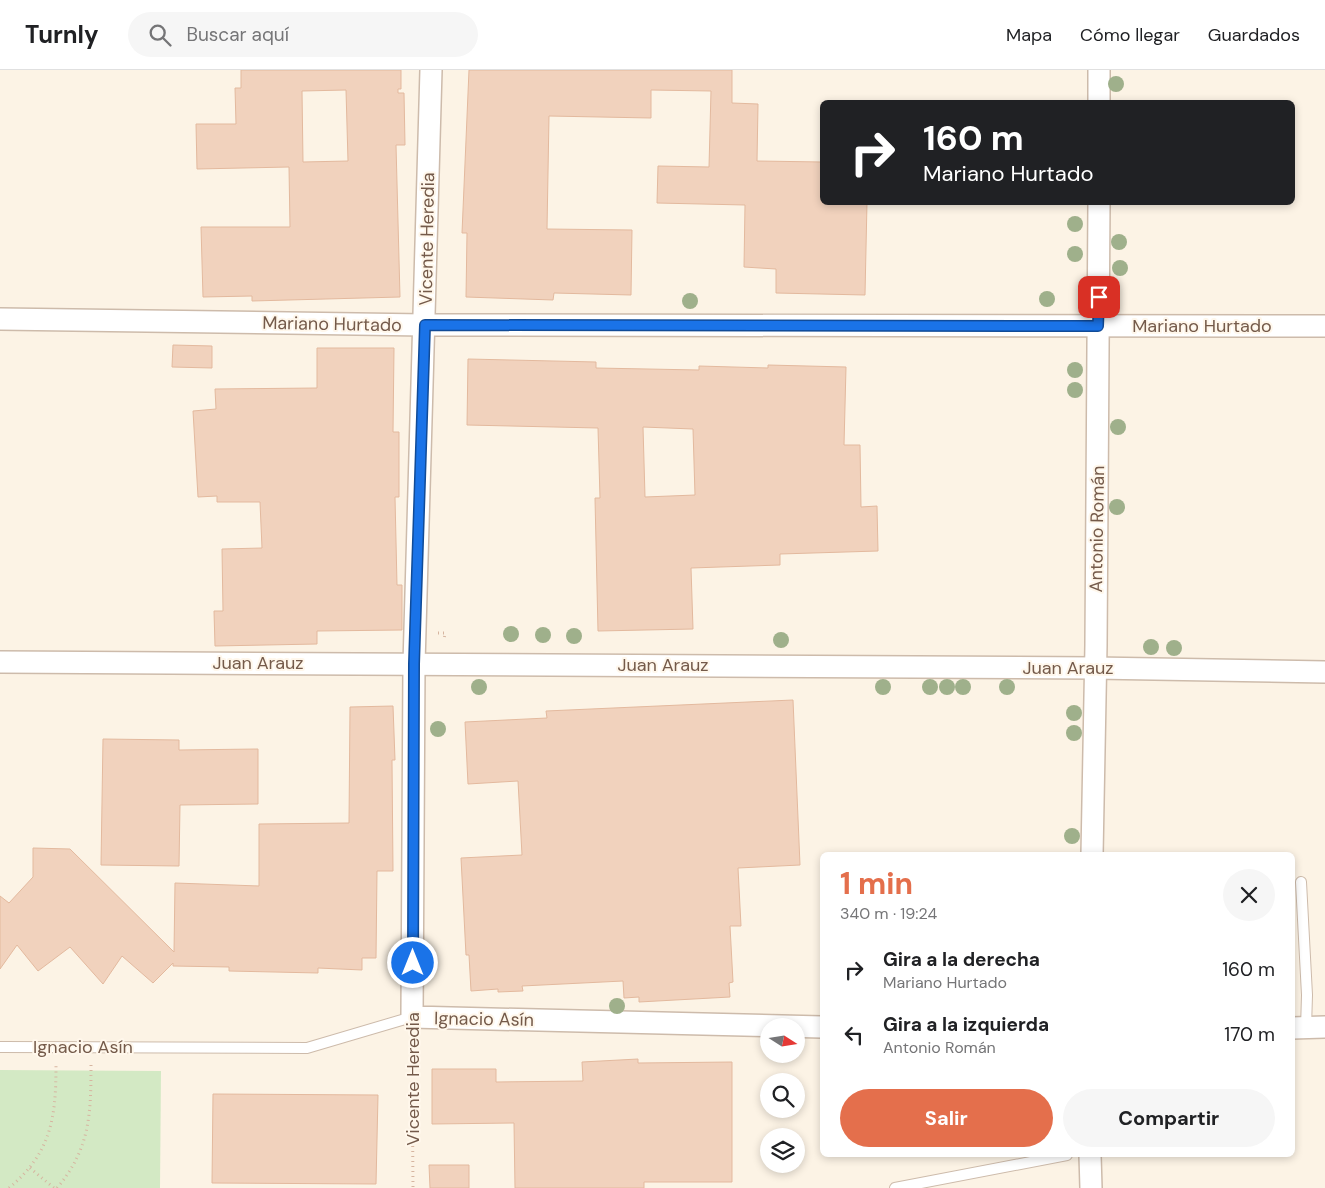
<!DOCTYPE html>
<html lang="es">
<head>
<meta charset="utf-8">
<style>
	:root { --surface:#fff; --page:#f6f6f6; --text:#202124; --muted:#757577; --line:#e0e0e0; --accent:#e46f4c }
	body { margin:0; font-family:"DM Sans",sans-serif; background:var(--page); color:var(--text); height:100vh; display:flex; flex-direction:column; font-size:19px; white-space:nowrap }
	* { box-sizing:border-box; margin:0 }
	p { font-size:16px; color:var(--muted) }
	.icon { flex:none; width:28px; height:28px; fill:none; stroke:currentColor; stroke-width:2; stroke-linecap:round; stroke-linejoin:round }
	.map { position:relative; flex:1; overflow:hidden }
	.panel { position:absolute; left:820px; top:782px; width:475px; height:305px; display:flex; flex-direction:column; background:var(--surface); border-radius:8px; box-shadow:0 2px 8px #0003 }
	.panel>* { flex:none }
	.hud { position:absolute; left:820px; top:30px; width:475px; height:105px; border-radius:8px; box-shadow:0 2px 8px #0003; background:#202124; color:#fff; overflow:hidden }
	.needle { width:32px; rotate:102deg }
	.buttons { position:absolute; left:760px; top:948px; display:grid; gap:10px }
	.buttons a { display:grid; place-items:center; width:45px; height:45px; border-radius:50%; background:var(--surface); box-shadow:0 2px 8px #0003; font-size:25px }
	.pin { position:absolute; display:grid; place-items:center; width:42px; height:42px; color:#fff; margin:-21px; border-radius:10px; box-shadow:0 2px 8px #0006 }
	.me { position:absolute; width:55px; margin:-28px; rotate:0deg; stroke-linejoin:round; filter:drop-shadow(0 0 4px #0008) }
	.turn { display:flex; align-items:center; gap:18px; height:105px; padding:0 20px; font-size:22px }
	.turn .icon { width:65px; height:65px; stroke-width:2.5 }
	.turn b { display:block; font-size:35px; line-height:42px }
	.round { display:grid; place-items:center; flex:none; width:52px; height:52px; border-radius:26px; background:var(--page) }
	.head { display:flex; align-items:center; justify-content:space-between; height:85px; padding:0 20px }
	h1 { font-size:30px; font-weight:700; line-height:38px; color:var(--accent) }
	.button { display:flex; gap:10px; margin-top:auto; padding:10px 20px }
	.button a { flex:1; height:58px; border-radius:30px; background:var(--accent); color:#fff; font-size:20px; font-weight:700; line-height:58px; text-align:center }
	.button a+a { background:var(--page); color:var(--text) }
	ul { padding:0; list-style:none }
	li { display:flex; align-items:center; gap:15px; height:65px; padding:0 20px }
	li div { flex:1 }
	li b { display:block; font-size:19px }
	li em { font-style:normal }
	header { display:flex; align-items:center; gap:30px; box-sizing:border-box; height:70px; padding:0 25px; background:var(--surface); border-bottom:1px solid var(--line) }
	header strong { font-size:24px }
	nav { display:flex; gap:28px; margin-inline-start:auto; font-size:18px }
	.search { width:350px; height:45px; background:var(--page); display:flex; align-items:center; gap:12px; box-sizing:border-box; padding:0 18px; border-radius:28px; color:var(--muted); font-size:19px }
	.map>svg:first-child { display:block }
	.green { fill:#d3e9c4 }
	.building { fill:#f1d2bd; stroke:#e3b99e; fill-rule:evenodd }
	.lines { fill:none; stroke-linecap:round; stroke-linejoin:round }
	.service-casing { stroke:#cdbbab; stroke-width:12 }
	.minor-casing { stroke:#cdbbab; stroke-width:24 }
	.path { stroke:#d6b5a0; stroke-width:3; stroke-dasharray:1 4; stroke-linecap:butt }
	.service { stroke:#fff; stroke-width:10 }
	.minor { stroke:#fff; stroke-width:21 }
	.tree { fill:#9fb08b }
	.route-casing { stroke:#114b97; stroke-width:12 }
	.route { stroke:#1a73e8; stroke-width:9 }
	.labels { text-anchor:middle; stroke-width:4; stroke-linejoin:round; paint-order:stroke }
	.street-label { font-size:18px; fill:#745a4a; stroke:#fff7eb }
</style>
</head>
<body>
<header>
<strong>Turnly</strong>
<div class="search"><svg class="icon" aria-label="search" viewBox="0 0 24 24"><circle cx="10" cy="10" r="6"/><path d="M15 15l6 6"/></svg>Buscar aquí</div>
<nav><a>Mapa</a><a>Cómo llegar</a><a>Guardados</a></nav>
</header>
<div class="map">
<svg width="1325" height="1118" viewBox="0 0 1325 1118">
	<rect width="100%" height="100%" fill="#fcf3e5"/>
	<path class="green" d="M0 1000 161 1001 160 1118H0Z"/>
	<g class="building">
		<path d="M241 0H401V19H398V23H404L405 75H396L400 227 252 231V226L203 227 201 157H290L289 97 197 99 196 54H236L235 18H241ZM346 20 348 91 303 92 302 21Z"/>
		<path d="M469 0H732V33L758 34 757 91 822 92V132H867L865 225 776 223V199L744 197 745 135 657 133 658 96 709 97 711 21 651 20V48L549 46 547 159 632 160 631 225 554 223 553 230 466 227 467 163H462Z"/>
		<path d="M173 275 212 276V298L172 297Z"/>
		<path d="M317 278H394L393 362H399V427H395L397 515H402V560L317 561V574L215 576 214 541H223L222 479 262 478 260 432H217V426L198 427 193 341 216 339 215 319 317 318Z"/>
		<path d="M468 289 596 292V298L699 300V296L768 298V295L846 297 844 375H860L861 437 877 436 878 481 780 484V495L691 498 693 559 598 561 595 428H600L598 358 467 355ZM643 357 693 359 695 425 645 427Z"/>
		<path d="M793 630 800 795 738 798 741 856H730L733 912 729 913 730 927 639 932V927L624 928 623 911 522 916 523 921 498 922V919L471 921 469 885H466L461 788 522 785 518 711 468 714 465 652 547 648 546 641Z"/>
		<path d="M393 636 395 690H392L393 801H377L376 888H362V900L318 898V903L229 901V897L173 896V893L153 913 122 886 103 914 70 877 38 901 17 875 0 899V826L9 833 33 807V778L70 779 174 882 175 813 259 816V754L349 753 350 637Z"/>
		<path d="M103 669 179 670V680L258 679V734L180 735 179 796 101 795Z"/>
		<path d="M638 989V993L732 992V1112H644V1118H515L514 1053 432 1054V999H496V1012L583 1011 582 992Z"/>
		<path d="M213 1024 378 1025 376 1114 212 1113Z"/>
		<path d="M429 1095H469V1118H430Z"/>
	</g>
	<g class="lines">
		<defs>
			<g id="service">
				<path d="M1301 812 1307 925 1306 958"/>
				<path d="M0 977 307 978 412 947"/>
				<path d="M895 1118 1067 1085"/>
			</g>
			<g id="minor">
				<path d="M431 0 414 594 412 947 822 957"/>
				<path d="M1099 0V32"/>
				<path d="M0 249 425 255 1325 256"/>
				<path d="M0 592 1095 598 1325 602"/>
				<path d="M1092 785 1096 575 1099 132"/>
				<path d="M1292 958 1325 957"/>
				<path d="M1090 1085 1091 1118"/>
			</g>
		</defs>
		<use href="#service" class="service-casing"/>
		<use href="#minor" class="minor-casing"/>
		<g class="path">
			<path d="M438 563H445L444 570"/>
			<path d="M412 971 413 1118"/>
			<path d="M30 1098 54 1118"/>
			<path d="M9 1118C51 1083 56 1048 56 996"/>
			<path d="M57 1118C90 1079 91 1044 91 995"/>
		</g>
		<use href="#service" class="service"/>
		<use href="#minor" class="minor"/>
	</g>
	<g class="tree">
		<circle cx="1116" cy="14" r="8"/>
		<circle cx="1075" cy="154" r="8"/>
		<circle cx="1119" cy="172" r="8"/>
		<circle cx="1075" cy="184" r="8"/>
		<circle cx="1120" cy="198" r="8"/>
		<circle cx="1047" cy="229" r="8"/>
		<circle cx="690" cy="231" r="8"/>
		<circle cx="1075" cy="300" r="8"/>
		<circle cx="1075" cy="320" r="8"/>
		<circle cx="1118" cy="357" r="8"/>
		<circle cx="1117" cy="437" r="8"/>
		<circle cx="511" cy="564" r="8"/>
		<circle cx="543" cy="565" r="8"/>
		<circle cx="574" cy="566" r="8"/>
		<circle cx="781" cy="570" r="8"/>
		<circle cx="1151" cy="577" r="8"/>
		<circle cx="1174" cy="578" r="8"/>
		<circle cx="479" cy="617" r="8"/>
		<circle cx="883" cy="617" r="8"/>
		<circle cx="930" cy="617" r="8"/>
		<circle cx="947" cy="617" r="8"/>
		<circle cx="963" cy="617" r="8"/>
		<circle cx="1007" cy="617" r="8"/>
		<circle cx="1074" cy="643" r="8"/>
		<circle cx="438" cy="659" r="8"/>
		<circle cx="1074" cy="663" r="8"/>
		<circle cx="1072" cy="766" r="8"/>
		<circle cx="617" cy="936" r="8"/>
	</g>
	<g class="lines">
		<defs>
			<path id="route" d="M413 893 414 594 425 255 1098 256 1099 227"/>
		</defs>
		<use href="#route" class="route-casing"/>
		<use href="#route" class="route"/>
	</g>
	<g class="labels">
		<g class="street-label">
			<text transform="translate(427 169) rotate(-89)" y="6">Vicente Heredia</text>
			<text transform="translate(332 254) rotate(1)" y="6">Mariano Hurtado</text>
			<text x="1202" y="262">Mariano Hurtado</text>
			<text transform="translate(1097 459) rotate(-89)" y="6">Antonio Román</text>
			<text x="258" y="599">Juan Arauz</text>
			<text x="663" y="601">Juan Arauz</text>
			<text x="1068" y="604">Juan Arauz</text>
			<text transform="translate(484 949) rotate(1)" y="6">Ignacio Asín</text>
			<text x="83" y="983">Ignacio Asín</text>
			<text transform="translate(413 1009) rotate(-90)" y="6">Vicente Heredia</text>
		</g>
	</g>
</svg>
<div class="buttons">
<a><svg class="needle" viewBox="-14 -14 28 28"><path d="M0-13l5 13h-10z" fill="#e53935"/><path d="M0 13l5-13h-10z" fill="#757577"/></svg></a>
<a><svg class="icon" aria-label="search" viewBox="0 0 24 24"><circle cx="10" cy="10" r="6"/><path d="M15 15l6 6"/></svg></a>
<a><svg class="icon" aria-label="layers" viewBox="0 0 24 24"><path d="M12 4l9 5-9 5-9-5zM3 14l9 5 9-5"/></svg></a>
</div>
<div class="pin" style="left:1099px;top:227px;background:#d93025"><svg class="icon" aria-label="arrive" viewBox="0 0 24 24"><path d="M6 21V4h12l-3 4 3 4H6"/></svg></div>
<svg class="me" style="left:413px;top:893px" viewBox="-20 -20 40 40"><circle r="17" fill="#1a73e8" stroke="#fff" stroke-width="3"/><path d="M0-11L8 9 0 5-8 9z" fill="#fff"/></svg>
<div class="hud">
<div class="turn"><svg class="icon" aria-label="right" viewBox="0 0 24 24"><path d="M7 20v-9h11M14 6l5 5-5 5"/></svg><div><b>160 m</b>Mariano Hurtado</div></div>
</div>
<section class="panel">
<div class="head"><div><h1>1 min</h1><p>340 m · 19:24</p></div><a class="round"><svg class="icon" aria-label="close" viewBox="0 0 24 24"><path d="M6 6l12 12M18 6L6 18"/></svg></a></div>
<ul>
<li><svg class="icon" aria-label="right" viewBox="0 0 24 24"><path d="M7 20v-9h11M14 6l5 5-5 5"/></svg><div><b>Gira a la derecha</b><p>Mariano Hurtado</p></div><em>160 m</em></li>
<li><svg class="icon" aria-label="left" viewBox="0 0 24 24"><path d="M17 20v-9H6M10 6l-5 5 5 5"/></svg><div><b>Gira a la izquierda</b><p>Antonio Román</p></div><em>170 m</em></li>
</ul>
<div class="button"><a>Salir</a><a>Compartir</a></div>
</section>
</div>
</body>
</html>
